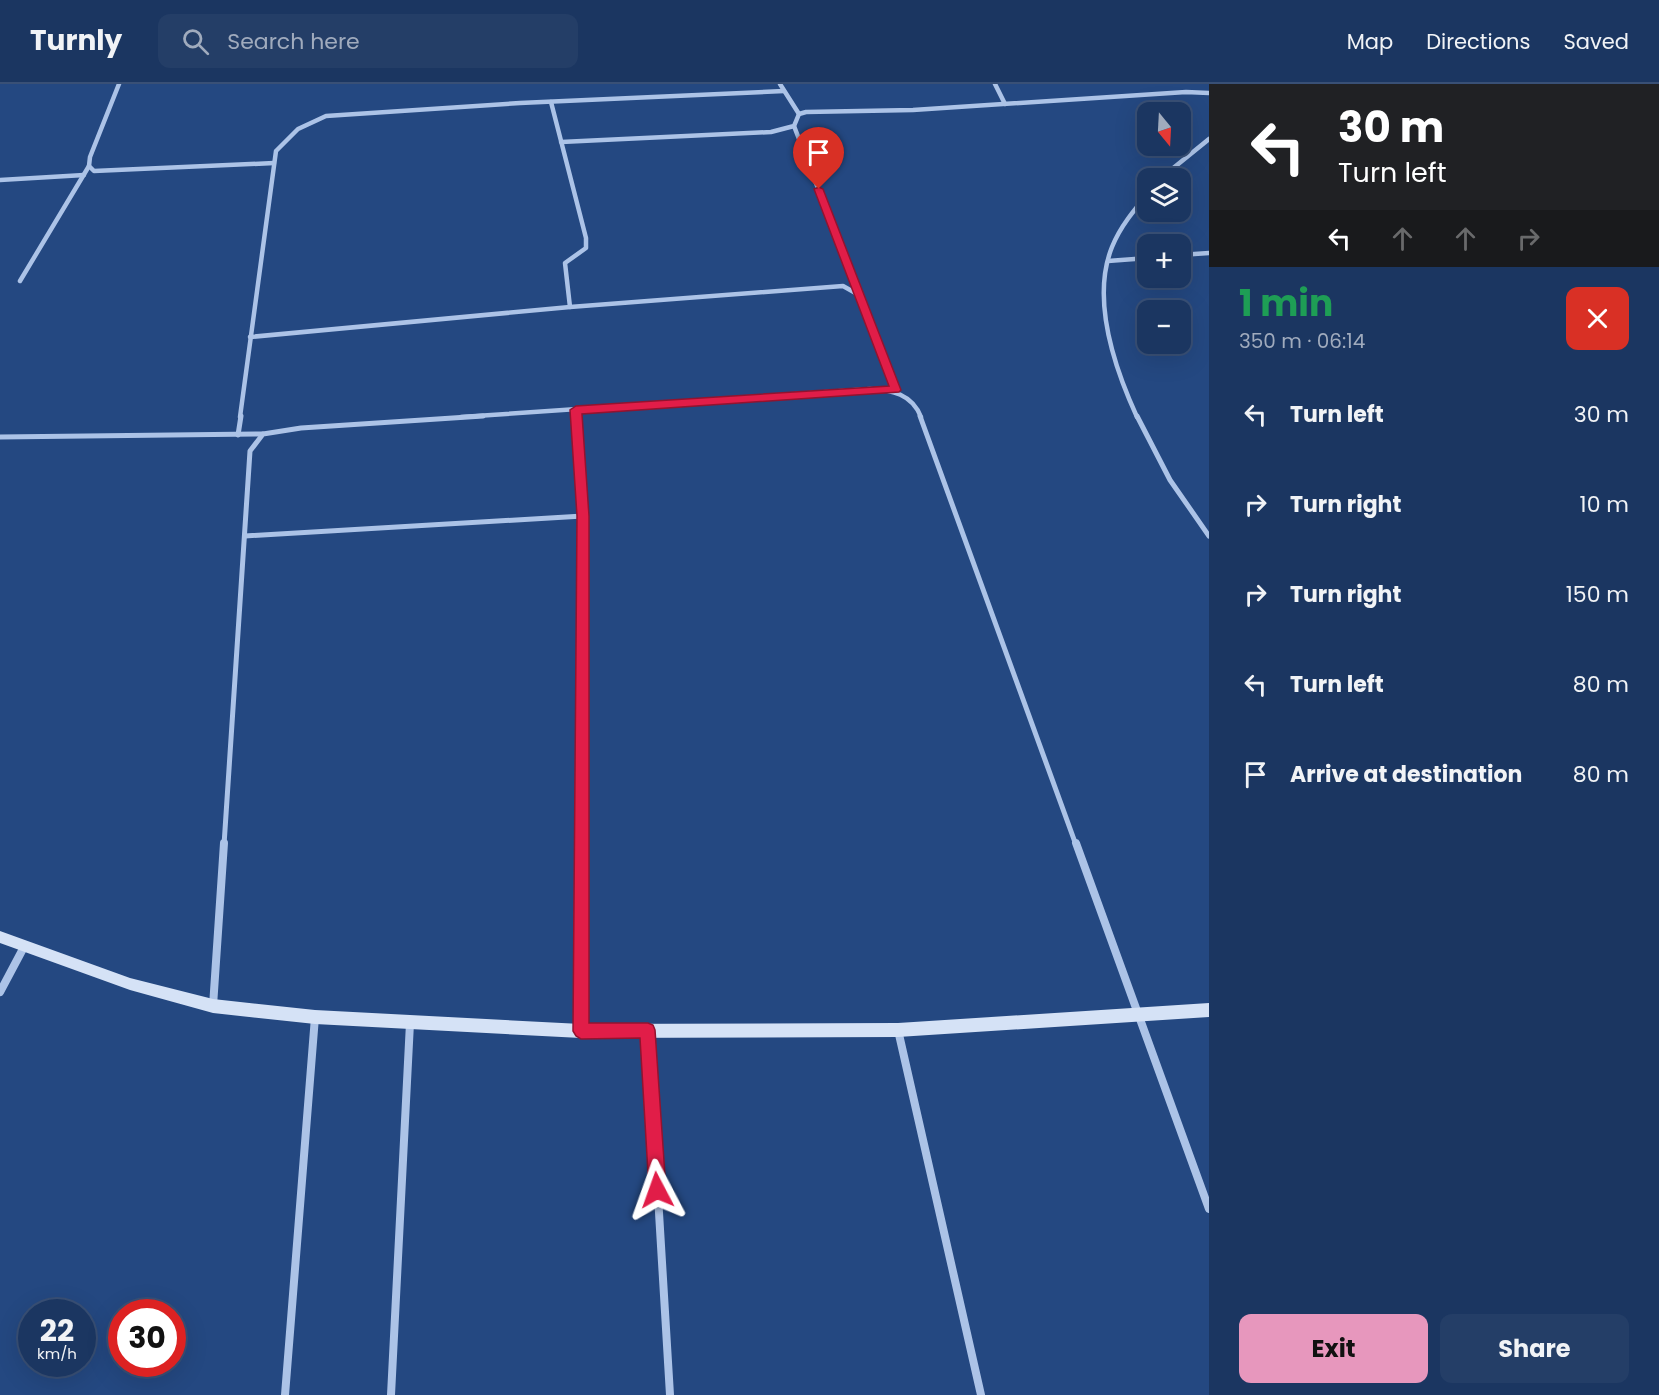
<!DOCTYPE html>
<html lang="en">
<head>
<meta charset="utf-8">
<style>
	:root { --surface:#1b3661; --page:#243e67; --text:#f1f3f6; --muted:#a0abbd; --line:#395076; --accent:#e797bd }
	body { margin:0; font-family:Poppins,sans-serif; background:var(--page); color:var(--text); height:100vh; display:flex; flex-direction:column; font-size:22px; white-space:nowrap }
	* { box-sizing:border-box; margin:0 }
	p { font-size:20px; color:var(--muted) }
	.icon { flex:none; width:33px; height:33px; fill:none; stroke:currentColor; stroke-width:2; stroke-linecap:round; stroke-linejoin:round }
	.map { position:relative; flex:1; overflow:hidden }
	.side { display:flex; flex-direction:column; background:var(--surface); width:450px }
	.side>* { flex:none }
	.guide { background:#202124; color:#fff; overflow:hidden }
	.needle { width:39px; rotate:162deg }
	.fabs { position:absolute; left:1137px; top:18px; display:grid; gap:12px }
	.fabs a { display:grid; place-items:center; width:54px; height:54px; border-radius:12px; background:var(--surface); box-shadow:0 6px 24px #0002,0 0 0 2px var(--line); font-size:30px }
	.speed { position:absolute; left:18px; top:1215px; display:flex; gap:12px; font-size:30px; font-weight:700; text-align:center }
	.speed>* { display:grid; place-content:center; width:78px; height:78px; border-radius:50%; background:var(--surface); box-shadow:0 6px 24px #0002,0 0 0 2px var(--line); line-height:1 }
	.speed small { font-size:15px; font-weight:400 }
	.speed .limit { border:9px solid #d22; background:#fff; color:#111 }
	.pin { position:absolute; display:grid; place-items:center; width:51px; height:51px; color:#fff; margin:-62px -26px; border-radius:50% 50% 50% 0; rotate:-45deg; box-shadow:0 0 6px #0007 }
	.pin .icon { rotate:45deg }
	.me { position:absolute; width:66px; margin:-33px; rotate:356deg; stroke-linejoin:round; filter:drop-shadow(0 0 4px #0008) }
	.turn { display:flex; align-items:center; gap:21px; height:126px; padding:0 30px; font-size:27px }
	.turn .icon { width:78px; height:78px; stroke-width:2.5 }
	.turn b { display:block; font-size:42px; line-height:51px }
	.lanes { display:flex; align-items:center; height:57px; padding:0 30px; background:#0003; justify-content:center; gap:30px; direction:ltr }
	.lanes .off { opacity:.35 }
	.round { display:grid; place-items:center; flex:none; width:63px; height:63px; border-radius:12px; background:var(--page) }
	.headline { display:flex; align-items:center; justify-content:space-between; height:102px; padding:0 30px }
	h1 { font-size:36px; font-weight:700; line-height:45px; color:#1e9e55 }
	.primary-button { display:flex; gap:12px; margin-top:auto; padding:12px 30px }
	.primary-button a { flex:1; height:69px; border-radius:12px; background:var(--accent); color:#111; font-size:24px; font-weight:700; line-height:69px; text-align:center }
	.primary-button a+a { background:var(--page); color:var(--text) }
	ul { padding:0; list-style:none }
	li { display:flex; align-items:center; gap:18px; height:90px; padding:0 30px }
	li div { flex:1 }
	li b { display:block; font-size:22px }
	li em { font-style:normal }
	header { display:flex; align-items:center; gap:36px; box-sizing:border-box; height:84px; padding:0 30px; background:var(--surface); border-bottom:2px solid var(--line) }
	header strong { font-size:28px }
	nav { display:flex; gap:33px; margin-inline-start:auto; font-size:21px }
	.search { width:420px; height:54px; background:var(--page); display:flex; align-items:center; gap:15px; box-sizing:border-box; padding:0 21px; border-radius:12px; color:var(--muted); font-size:22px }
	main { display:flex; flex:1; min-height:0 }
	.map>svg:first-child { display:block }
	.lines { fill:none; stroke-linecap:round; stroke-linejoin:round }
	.minor-far2 { stroke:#acc3e7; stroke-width:4.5 }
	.minor-far1 { stroke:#acc3e7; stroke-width:5 }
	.minor { stroke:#acc3e7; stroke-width:8 }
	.secondary { fill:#d5e2f6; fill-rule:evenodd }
	.route { fill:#e11d48; stroke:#92132f; stroke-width:1.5 }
</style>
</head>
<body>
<header>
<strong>Turnly</strong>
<div class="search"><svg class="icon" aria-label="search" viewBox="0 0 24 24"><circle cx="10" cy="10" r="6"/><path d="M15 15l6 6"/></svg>Search here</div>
<nav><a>Map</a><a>Directions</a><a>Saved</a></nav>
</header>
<main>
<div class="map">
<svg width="1209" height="1311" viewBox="0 0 1209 1311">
	<rect width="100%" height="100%" fill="#244881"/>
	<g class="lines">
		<g class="minor-far2">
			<path d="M119 0 90 73 89 82 94 87 274 79"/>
			<path d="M780 0 799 30"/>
			<path d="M995 0 1005 20"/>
			<path d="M551 18 586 154V164L565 179 570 223"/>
			<path d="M794 42 859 211"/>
			<path d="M561 58 771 48 794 42 799 30 806 28 913 26 1186 8 1209 9"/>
			<path d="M1161 94 1209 55"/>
			<path d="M0 96 84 91"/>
			<path d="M1180 171 1209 169"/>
			<path d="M1108 177 1148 174"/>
			<path d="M20 197 89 82"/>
			<path d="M250 253 570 223 843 202 859 211 865 221 895 306"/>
			<path d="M576 326V333"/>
			<path d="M240 333 276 67 298 45 326 32 520 19 784 7"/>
			<path d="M461 333 870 305C892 306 912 310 921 333"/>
			<path d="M1137 333C1115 285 1091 215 1112 163 1120 143 1134 126 1148 110"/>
		</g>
		<g class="minor-far1">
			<path d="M576 332 583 432 582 761"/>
			<path d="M920 332 1076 761"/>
			<path d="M1137 332 1170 396 1209 452"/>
			<path d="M238 351 241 332"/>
			<path d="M0 353 263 350"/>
			<path d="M245 452 583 432"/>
			<path d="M224 761 250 367 263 350 301 344 483 332"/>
		</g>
		<g class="minor">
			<path d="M1076 759 1209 1125"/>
			<path d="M0 908 25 861"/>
			<path d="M213 922 224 759"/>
			<path d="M581 946 582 759"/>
			<path d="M648 946 670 1311"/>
			<path d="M898 946 981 1311"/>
			<path d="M285 1311 315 933"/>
			<path d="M391 1311 410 939"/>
		</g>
		<path class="secondary" d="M0 847 130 894 213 915 315 926 581 940 898 939 1209 919V933L898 953 581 954 315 940 213 929 130 906 0 859Z"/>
	</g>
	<path class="route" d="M819 103 823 105 901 306 899 308 582 330 589 432V939H648L653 941 655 946 666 1106 663 1112 657 1114 651 1112 649 1106 640 954 581 955 576 952 573 947 577 432 570 326 576 322 889 302 814 105Z"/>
</svg>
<div class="fabs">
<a><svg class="needle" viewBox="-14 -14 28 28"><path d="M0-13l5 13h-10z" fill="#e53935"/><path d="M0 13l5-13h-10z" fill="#a0abbd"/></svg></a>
<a><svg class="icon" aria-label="layers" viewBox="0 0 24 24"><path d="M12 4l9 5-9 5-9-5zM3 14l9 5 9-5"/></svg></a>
<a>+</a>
<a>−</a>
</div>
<div class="speed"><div>22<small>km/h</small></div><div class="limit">30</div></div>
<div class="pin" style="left:819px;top:105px;background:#d93025"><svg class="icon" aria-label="arrive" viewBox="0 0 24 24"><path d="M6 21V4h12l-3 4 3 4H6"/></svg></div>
<svg class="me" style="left:657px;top:1106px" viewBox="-20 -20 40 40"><path d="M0-17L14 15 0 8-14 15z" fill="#e11d48" stroke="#fff" stroke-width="4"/></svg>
</div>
<section class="side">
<div class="guide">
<div class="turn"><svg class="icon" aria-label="left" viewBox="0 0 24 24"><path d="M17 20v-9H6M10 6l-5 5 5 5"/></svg><div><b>30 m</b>Turn left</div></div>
<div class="lanes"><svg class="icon" aria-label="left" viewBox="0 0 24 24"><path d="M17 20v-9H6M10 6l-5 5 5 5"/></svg><svg class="icon off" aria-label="ahead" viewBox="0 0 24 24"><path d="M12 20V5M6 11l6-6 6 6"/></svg><svg class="icon off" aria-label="ahead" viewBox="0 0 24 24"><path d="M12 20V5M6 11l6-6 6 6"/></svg><svg class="icon off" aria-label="right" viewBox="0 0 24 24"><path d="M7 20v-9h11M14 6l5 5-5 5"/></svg></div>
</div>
<div class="headline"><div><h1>1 min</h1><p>350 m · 06:14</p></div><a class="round" style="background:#d93025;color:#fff"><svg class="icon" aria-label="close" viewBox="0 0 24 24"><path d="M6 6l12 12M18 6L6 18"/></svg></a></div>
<ul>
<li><svg class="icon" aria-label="left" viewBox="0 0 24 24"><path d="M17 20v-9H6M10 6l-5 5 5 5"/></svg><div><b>Turn left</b></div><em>30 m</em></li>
<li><svg class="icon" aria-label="right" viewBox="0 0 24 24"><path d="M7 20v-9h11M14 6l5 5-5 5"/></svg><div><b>Turn right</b></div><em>10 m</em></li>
<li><svg class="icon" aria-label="right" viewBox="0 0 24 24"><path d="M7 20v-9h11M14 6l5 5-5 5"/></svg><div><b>Turn right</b></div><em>150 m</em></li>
<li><svg class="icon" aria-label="left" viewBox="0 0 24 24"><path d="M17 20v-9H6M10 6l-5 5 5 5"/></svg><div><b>Turn left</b></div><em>80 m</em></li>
<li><svg class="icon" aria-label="arrive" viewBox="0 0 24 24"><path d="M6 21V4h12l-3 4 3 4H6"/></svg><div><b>Arrive at destination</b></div><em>80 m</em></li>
</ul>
<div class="primary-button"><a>Exit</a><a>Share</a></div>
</section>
</main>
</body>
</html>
